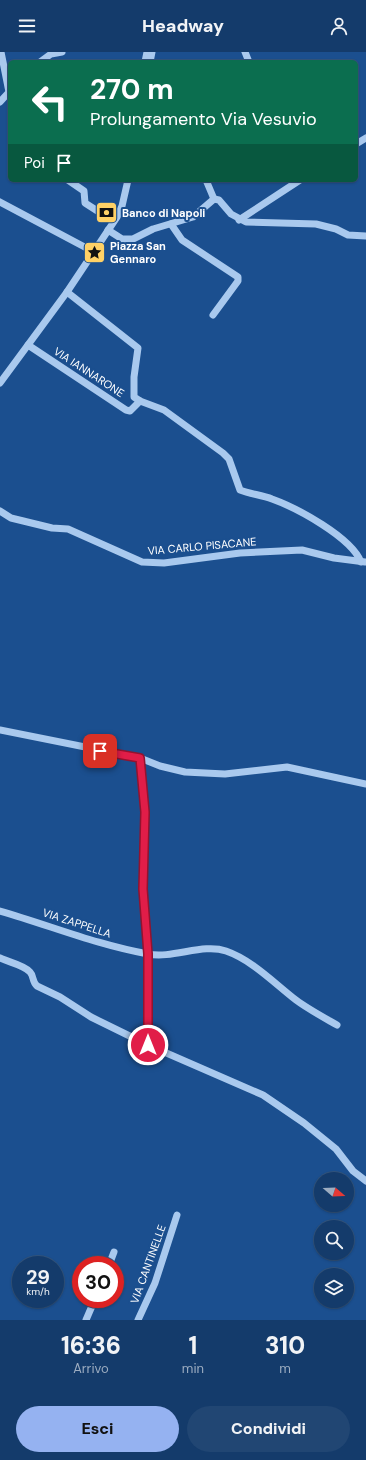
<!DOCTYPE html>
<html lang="it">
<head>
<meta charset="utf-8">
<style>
	:root { --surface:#143b6b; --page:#214673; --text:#f1f3f6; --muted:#9dadc1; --line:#33557e; --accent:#95b2f1 }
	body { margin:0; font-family:"DM Sans",sans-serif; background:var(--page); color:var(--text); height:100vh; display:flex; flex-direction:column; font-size:15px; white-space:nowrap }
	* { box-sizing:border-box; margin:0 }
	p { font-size:13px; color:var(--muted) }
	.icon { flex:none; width:22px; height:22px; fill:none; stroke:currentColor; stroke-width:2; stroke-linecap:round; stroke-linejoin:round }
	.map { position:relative; height:1268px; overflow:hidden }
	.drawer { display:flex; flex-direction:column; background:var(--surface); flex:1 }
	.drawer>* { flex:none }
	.hud { position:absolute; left:8px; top:8px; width:350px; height:122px; border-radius:6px; box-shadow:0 1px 3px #0004,0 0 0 1px var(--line); background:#0b6e4f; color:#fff; overflow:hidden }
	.needle { width:26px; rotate:109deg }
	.fabs { position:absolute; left:314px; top:1120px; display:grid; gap:8px }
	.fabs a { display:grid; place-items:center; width:40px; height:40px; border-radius:50%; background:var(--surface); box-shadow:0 1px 3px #0004,0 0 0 1px var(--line); font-size:20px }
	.speed { position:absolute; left:12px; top:1204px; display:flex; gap:8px; font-size:20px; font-weight:700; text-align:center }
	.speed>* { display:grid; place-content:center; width:52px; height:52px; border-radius:50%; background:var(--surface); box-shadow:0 1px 3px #0004,0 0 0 1px var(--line); line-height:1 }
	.speed small { font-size:10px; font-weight:400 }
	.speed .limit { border:6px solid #d22; background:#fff; color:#111 }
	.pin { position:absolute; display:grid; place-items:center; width:34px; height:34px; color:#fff; margin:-17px; border-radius:8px; box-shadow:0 2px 6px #0006 }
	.me { position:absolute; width:44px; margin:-22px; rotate:0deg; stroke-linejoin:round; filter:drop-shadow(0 0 3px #0008) }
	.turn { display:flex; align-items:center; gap:14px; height:84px; padding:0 16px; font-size:18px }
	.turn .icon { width:52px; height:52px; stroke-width:2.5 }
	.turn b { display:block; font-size:28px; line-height:34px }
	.then { display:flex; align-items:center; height:38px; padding:0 16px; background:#0003; gap:8px; font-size:15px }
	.eta { display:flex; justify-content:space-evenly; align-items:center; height:68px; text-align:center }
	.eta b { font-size:24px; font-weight:800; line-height:28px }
	.button { display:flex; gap:8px; margin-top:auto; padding:8px 16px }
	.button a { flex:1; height:46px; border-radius:24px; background:var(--accent); color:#111; font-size:16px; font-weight:800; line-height:46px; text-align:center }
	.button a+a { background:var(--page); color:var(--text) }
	header { display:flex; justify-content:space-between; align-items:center; height:52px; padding:0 16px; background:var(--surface); font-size:18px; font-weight:800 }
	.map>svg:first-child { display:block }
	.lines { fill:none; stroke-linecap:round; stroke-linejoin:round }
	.minor { stroke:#a9c9ee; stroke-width:7 }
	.route-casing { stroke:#92132f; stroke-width:10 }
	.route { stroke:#e11d48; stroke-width:7 }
	.labels { text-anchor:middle; stroke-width:4; stroke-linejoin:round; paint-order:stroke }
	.poi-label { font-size:11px; font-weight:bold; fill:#fff; stroke:#1b4f8f; text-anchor:start }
	.street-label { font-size:11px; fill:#fff; stroke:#1b4f8f }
</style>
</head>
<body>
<header><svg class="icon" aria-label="menu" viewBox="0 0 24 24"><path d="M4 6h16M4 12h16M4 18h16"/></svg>Headway<svg class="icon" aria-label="person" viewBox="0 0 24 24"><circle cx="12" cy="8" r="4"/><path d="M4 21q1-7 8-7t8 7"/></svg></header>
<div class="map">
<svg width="366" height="1268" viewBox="0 0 366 1268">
	<rect width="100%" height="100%" fill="#1b4f8f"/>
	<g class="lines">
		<g class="minor">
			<path d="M1 0 9 40"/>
			<path d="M245 0 249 10"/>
			<path d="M40 10 51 2 62 0"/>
			<path d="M145 10 147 0"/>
			<path d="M150 10 152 0"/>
			<path d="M0 50 10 39"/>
			<path d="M356 92 366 86"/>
			<path d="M68 128 84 139 85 151 113 169"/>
			<path d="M206 128 214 147"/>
			<path d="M214 147 219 148 231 162 246 170 316 172 336 177 348 183 366 184"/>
			<path d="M0 150 94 200"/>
			<path d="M239 168 300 128"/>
			<path d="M171 172 182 188 238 225V229L213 263"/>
			<path d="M108 178 122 187H133L153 177 193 165 214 147"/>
			<path d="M67 240 138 296 134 325V345L140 349 164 358 223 401 229 407 240 438C250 442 262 443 272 447 297 456 351 485 361 510"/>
			<path d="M28 293 126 358 130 359 140 349"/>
			<path d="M0 331 67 240 117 165 122 154 128 128"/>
			<path d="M0 459 11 466 52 476 68 477 142 510 164 511 240 501 302 498 334 506 365 510"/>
			<path d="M0 678 140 706 160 714 185 720 225 722 287 715 366 732"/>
			<path d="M140 706 145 760 143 837 148 902V993"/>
			<path d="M0 859C49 873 97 893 148 902 173 907 203 891 226 899 252 908 274 931 296 948 308 957 323 965 337 973"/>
			<path d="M0 906C8 910 24 913 30 920 34 924 32 930 37 934L60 945 91 965 148 993 263 1043 304 1071 336 1097 353 1119 366 1129"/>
			<path d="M109 1213 114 1200"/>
			<path d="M86 1268 95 1247"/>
			<path d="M138 1268 155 1231 177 1163"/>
		</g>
	</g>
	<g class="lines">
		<defs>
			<path id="route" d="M100 699 140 706 145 760 143 837 148 902V993"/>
		</defs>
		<use href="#route" class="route-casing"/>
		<use href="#route" class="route"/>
	</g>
	<defs>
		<symbol id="bank-square" viewBox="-11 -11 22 22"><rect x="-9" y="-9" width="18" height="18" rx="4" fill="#ffd166" stroke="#1b4f8f"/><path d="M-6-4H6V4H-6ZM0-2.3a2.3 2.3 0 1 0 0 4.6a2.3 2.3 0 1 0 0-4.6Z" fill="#111"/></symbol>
		<symbol id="sight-square" viewBox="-11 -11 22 22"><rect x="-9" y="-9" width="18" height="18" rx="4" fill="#ffd166" stroke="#1b4f8f"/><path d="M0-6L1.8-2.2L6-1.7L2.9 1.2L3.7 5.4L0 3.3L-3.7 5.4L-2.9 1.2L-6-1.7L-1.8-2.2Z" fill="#111"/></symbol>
	</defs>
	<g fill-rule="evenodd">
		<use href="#bank-square" x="94" y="148" width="25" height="25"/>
		<use href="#sight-square" x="82" y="188" width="25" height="25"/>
	</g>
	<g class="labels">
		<g class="poi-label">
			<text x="122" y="165">Banco di Napoli</text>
			<text x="110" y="198">Piazza San<tspan x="110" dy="13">Gennaro</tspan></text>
		</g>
		<g class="street-label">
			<text transform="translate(89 320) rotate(33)" y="4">VIA IANNARONE</text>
			<text transform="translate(202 494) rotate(-5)" y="4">VIA CARLO PISACANE</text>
			<text transform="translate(77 871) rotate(18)" y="4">VIA ZAPPELLA</text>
			<text transform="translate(148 1212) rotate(-70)" y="4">VIA CANTINELLE</text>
		</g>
	</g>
</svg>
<div class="fabs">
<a><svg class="needle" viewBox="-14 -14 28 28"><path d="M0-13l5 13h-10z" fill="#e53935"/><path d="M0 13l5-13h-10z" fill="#9dadc1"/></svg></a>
<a><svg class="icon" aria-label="search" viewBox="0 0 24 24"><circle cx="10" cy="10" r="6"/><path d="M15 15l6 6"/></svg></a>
<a><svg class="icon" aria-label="layers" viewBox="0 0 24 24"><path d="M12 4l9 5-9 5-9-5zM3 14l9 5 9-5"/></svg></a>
</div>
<div class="speed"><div>29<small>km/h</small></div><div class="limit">30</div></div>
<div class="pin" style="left:100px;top:699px;background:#d93025"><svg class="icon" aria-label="arrive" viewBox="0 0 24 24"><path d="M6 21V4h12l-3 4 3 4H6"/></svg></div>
<svg class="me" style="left:148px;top:993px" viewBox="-20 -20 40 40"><circle r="17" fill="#e11d48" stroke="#fff" stroke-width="3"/><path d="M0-11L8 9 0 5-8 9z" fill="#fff"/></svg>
<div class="hud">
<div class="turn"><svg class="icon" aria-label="left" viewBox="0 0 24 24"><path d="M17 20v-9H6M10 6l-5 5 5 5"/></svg><div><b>270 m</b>Prolungamento Via Vesuvio</div></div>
<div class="then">Poi<svg class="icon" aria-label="arrive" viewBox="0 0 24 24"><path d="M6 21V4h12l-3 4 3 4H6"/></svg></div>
</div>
</div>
<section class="drawer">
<div class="eta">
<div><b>16:36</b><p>Arrivo</p></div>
<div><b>1</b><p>min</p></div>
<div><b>310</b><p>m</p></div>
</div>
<div class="button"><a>Esci</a><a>Condividi</a></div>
</section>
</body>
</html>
